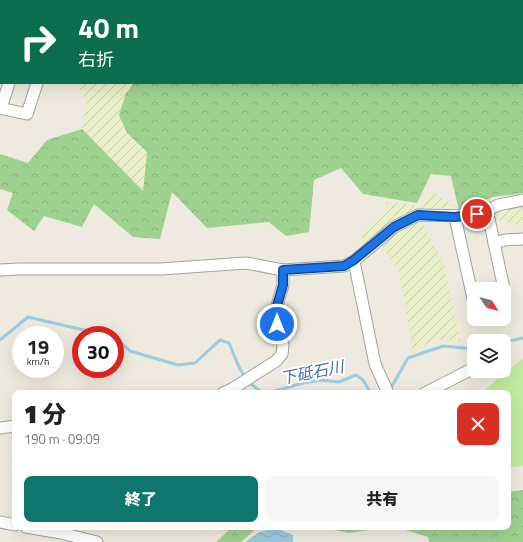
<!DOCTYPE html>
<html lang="ja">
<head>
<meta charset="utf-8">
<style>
	:root { --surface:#fff; --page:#f6f6f6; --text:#222; --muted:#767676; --accent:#0f766e }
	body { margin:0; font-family:"Titillium Web","Noto Sans JP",sans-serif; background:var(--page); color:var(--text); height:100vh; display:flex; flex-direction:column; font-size:15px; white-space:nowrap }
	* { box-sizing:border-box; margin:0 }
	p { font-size:13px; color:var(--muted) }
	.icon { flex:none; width:22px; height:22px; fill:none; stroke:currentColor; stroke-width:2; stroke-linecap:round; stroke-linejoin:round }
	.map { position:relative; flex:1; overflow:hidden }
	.drawer { position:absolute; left:12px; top:390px; width:499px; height:140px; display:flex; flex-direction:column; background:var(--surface); border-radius:8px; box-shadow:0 4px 16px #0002 }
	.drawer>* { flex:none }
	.banner { position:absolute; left:0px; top:0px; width:523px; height:84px; box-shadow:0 4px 16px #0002; background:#0b6e4f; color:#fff; overflow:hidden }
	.needle { width:26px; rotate:126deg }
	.buttons { position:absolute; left:467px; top:282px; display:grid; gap:8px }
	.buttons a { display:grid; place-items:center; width:44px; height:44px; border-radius:8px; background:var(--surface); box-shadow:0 4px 16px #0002; font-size:20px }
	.speed { position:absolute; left:12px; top:326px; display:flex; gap:8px; font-size:20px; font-weight:700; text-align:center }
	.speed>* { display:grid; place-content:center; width:52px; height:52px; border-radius:50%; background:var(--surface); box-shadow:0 4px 16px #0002; line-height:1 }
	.speed small { font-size:10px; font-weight:400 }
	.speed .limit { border:6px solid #d22; background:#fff; color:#111 }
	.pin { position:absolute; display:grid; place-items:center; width:34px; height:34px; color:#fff; margin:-17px; border:2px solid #fff; border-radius:50%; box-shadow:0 1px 4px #0007 }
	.me { position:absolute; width:44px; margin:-22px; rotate:0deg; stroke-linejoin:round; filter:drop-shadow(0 0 3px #0008) }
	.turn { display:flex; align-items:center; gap:14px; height:84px; padding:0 12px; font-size:18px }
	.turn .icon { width:52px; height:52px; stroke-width:2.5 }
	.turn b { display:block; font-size:28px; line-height:34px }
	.round { display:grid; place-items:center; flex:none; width:42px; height:42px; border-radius:8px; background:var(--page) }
	.summary { display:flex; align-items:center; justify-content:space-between; height:68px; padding:0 12px }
	h1 { font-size:24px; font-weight:800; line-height:30px }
	.button { display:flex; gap:8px; margin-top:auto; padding:8px 12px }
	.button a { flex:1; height:46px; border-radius:8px; background:var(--accent); color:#fff; font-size:16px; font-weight:800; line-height:46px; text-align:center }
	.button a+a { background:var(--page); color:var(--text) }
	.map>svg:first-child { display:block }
	.farmland { fill:url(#farmland-furrows) }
	.grass { fill:#c1eda0 }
	.forest { fill:url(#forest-crowns) }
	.water { fill:url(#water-waves) }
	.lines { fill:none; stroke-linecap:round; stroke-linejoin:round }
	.stream { stroke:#9bccdf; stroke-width:3 }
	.street-casing { stroke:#a2a2a2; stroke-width:13 }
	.street { stroke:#fff; stroke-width:11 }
	.route-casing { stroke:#114b97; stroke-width:10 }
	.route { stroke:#1a73e8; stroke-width:7 }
	.labels { text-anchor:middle; stroke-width:4; stroke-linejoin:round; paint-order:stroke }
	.water-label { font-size:16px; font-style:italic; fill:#4172b1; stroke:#fff }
</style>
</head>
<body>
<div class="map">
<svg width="523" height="542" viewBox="0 0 523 542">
	<defs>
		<pattern id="farmland-furrows" width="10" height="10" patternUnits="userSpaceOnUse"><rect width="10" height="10" fill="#e9efc8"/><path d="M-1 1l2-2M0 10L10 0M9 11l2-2" fill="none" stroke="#c7ccab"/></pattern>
		<pattern id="forest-crowns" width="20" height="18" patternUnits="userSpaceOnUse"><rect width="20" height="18" fill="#9fd190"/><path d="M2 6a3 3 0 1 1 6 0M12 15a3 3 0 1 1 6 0" fill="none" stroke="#88b37c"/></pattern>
		<pattern id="water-waves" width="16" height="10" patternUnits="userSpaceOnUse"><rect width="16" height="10" fill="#9bccdf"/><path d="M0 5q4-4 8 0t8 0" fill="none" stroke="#85afbf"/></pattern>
	</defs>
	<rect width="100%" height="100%" fill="#eeeadf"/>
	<g class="farmland">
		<path d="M76 83H134L126 93 127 133 147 152 143 191 82 129 87 102Z"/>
		<path d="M431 192 456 206 417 212 443 264 461 342 437 339 413 351 399 271 377 239 363 246 361 230 385 215 386 202 421 206Z"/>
		<path d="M523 204V226L494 219 499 209Z"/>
	</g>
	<path class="grass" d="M523 358V466L508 468V393H481Z"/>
	<g class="forest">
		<path d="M83 0H523V193L493 197 459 211 451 176 431 174 417 203 363 194 341 168 314 180 309 232 286 236 269 222 207 228 172 192 160 239 133 237 94 204 82 227 44 216 34 231 7 210 13 193 0 189V154L28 163 47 140 82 129 143 191 147 152 127 133 119 115 126 93 134 83H522V1Z"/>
		<path d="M523 490V542H429L428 537 396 527H508V492Z"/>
		<path d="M227 527H258L241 542H216L228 531Z"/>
		<path d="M319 527H389L349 533Z"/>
	</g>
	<path class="water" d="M276 528 293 535V542H245L260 532Z"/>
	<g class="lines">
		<g class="stream">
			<path d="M115 337 130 351 178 365 195 363 220 340 229 343C238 364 242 382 264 393"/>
			<path d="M0 340 28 317 105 335"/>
			<path d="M504 342 523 338"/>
			<path d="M388 388 392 386 408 358 443 346 474 349"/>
			<path d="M268 393 303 383 321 380 339 382 356 375 363 380 369 390 375 393"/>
		</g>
		<defs>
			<g id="street">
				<path d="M0 108 27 114 37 83"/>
				<path d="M1 108 9 83"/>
				<path d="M485 212 489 219 504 289"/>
				<path d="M455 217 474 303"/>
				<path d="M494 243 505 240 523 239"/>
				<path d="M354 261 375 364 388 393"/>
				<path d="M0 270 19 269H161L246 263 283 270 344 266 354 261 394 227 418 215 469 216 485 212 498 205 523 200"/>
				<path d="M223 393 232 389 276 361 282 354 283 345 277 324 276 309 283 285V270"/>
				<path d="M425 393 474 368"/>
				<path d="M0 428 15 426"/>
				<path d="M0 522 15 525"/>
				<path d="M26 527 61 533 97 542"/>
			</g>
		</defs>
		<use href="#street" class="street-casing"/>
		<use href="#street" class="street"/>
	</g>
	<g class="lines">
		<defs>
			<path id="route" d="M277 324 276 309 283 285V270L344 266 354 260 394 227 418 215 455 217 477 214"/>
		</defs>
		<use href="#route" class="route-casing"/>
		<use href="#route" class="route"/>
	</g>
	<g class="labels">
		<g class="water-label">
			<text transform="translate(312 372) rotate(-11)" y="6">下砥石川</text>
		</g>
	</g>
</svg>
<div class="buttons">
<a><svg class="needle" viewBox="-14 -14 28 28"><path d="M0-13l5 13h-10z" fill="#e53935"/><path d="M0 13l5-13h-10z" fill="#767676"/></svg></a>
<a><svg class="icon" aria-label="layers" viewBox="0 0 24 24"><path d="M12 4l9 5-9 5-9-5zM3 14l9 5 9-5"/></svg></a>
</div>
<div class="speed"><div>19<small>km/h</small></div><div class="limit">30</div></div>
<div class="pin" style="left:477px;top:214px;background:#d93025"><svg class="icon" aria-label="arrive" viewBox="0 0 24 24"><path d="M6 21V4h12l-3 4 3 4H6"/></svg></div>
<svg class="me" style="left:277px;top:324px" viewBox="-20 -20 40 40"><circle r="17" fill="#1a73e8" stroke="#fff" stroke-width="3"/><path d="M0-11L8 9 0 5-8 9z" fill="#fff"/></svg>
<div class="banner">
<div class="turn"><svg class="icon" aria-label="right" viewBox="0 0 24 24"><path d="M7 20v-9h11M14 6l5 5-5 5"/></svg><div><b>40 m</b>右折</div></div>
</div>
<section class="drawer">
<div class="summary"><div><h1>1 分</h1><p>190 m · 09:09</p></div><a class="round" style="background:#d93025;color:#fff"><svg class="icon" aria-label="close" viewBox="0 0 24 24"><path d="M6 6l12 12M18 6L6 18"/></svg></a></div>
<div class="button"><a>終了</a><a>共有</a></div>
</section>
</div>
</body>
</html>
